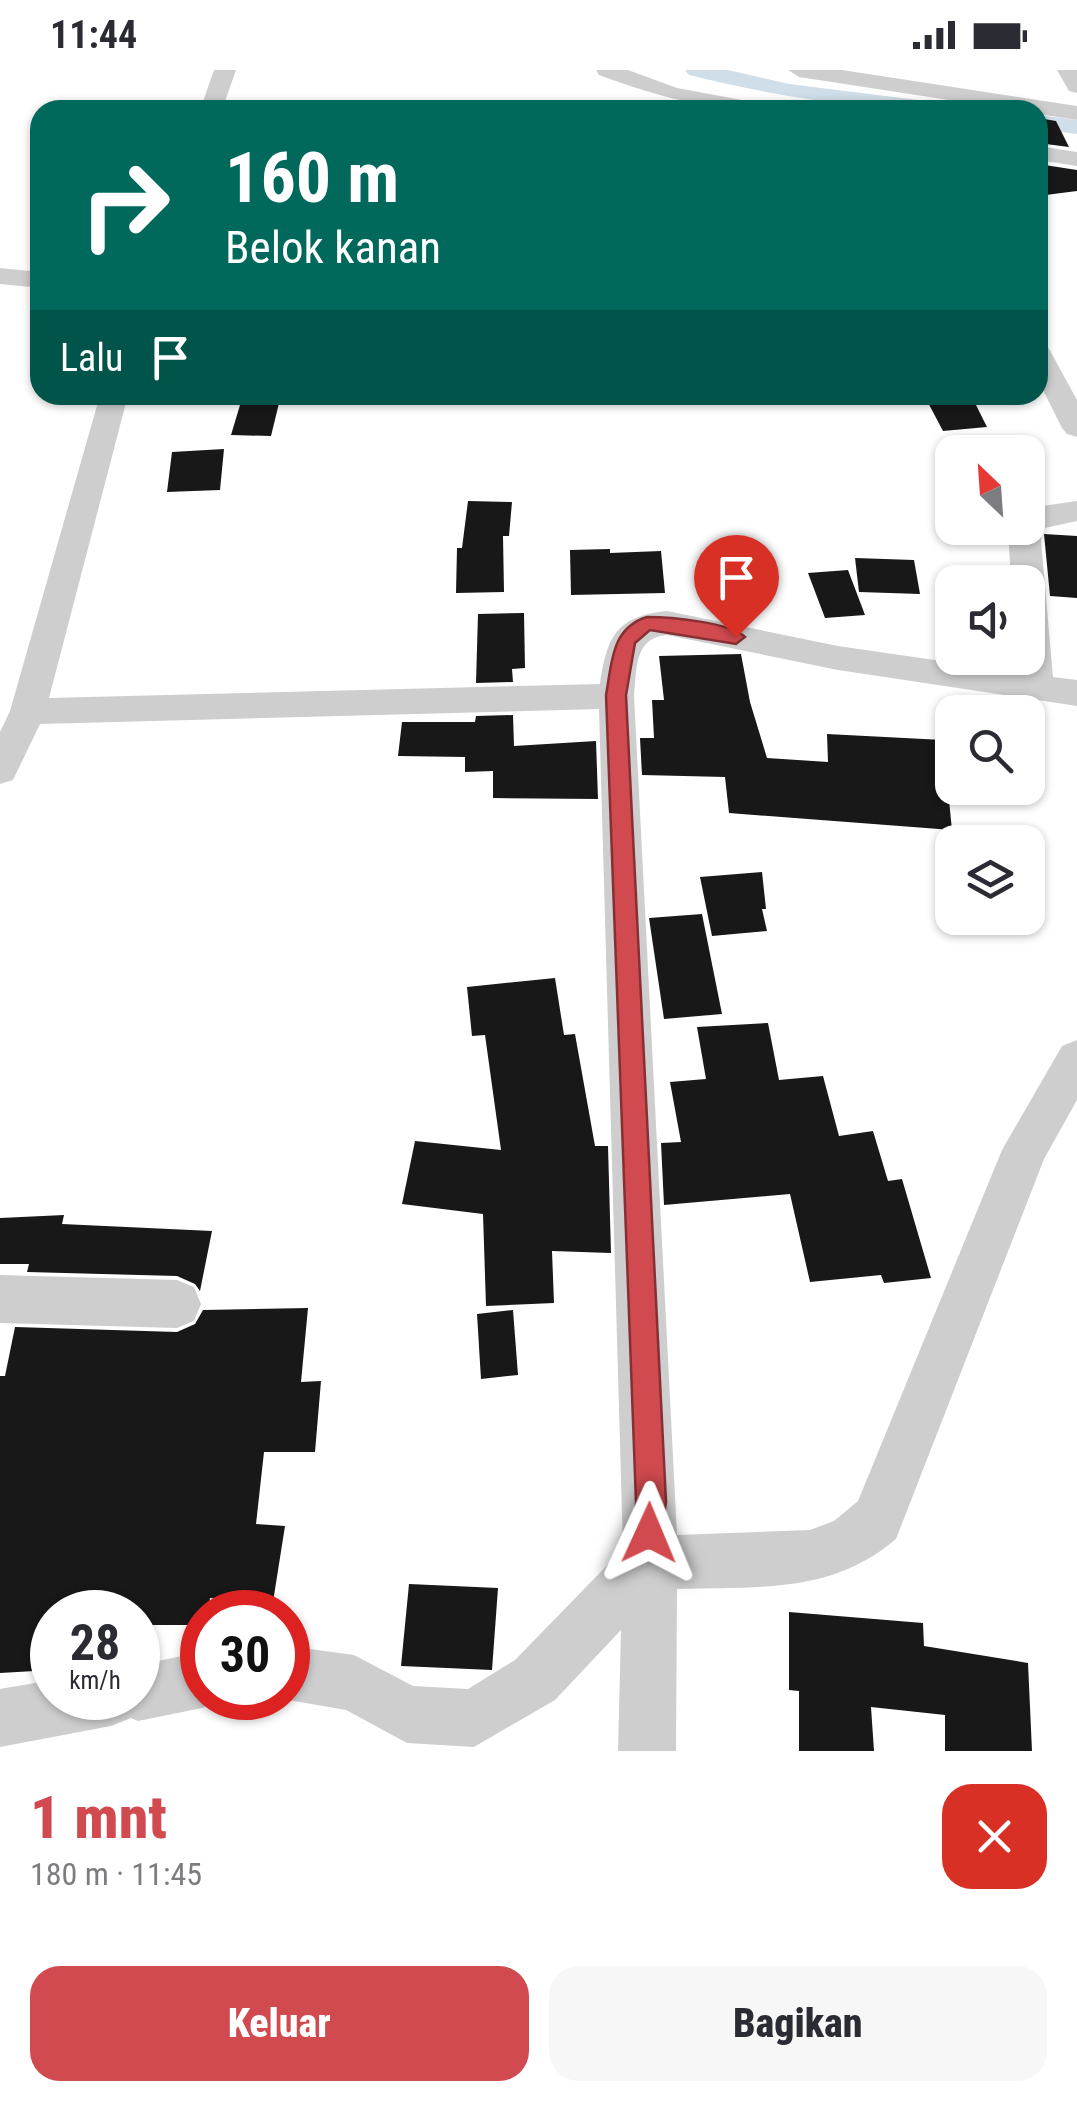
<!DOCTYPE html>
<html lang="id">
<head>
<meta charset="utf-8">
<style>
	:root { --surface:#fff; --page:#f7f7f7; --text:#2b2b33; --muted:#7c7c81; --accent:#d04a4f }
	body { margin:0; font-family:"Roboto Condensed",sans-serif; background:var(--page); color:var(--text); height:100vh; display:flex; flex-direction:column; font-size:38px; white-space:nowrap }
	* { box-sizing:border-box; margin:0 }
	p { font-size:32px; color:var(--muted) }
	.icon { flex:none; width:55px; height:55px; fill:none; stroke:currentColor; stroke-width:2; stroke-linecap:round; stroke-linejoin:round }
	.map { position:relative; height:1681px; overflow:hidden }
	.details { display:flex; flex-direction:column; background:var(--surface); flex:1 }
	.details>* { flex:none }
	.top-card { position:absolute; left:30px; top:30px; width:1018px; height:305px; border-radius:30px; box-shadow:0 2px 8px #0004; background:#00695c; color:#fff; overflow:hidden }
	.needle { width:65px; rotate:335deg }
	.buttons { position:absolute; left:935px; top:365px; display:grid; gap:20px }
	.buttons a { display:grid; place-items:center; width:110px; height:110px; border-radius:20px; background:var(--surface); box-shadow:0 2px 8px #0004; font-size:50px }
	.speed { position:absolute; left:30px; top:1520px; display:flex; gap:20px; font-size:50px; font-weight:700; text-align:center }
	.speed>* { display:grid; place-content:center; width:130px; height:130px; border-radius:50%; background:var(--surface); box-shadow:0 2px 8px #0004; line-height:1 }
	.speed small { font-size:25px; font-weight:400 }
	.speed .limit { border:15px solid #d22; background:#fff; color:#111 }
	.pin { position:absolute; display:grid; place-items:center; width:85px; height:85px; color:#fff; margin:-102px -42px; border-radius:50% 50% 50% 0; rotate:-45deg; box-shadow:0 0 10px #0007 }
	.pin .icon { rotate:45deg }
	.me { position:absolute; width:110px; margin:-55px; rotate:1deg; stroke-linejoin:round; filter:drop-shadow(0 0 8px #0008) }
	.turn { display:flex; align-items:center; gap:35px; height:210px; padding:0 30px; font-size:45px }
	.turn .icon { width:130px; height:130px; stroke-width:2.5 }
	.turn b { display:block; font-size:70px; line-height:85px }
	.then { display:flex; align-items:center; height:95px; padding:0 30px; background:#0003; gap:20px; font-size:38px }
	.round { display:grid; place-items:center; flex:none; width:105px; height:105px; border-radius:30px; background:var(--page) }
	.overview { display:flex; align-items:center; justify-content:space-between; height:170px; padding:0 30px }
	h1 { font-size:60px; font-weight:800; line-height:75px; color:var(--accent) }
	.cta { display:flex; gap:20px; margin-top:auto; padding:20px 30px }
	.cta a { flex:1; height:115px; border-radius:30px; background:var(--accent); color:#fff; font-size:40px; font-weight:800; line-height:115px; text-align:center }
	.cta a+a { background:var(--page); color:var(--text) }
	.status { display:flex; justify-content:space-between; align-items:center; height:70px; padding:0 50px; background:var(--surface); direction:ltr }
	.status svg { height:28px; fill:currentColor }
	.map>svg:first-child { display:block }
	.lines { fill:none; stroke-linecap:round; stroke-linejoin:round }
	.canal { fill:#cfdee9; fill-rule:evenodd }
	.building { fill:#181818 }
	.minor { fill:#cecece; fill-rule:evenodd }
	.route { fill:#d04a4f; stroke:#873033; stroke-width:2.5 }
</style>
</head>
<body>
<div class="status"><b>11:44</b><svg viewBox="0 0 49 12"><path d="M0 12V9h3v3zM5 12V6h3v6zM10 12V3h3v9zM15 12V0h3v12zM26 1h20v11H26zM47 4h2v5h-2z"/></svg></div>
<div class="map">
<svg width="1077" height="1681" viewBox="0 0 1077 1681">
	<rect width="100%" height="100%" fill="#fff"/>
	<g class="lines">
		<g class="canal">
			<path d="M685 0H728L789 14 942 33 954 40C863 40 777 27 689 5Z"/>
			<path d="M1038 45 1077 50V64L1038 59Z"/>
		</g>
	</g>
	<g class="building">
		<path d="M1038 48 1056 51 1069 77 1038 73Z"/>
		<path d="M1038 94 1077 100V121L1038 126Z"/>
		<path d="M243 325H281L271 366 231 365Z"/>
		<path d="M924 325H971L987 357 943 361Z"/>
		<path d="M224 379 220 420 167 422 172 382Z"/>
		<path d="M468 431 512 432 509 466H503L504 522 456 523 457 478H462Z"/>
		<path d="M1044 464 1077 466V528L1050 526Z"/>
		<path d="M610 479V483L661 481 665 523 571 525 570 480Z"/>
		<path d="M855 488 914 490 920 524 859 522Z"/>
		<path d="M848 500 865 545 825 548 808 503Z"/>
		<path d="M524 543 525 598 512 599 513 612 476 613 478 544Z"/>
		<path d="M741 584 750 632 767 688 828 692 827 664 943 670 952 760 729 743 725 707 642 705 640 668H654L652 630H664L659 586Z"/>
		<path d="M513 645 514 676 596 671 598 729 493 728V701L465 702V687L398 686 402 652H475L476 646Z"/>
		<path d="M762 802 766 839H762L767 861 712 866 700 807Z"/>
		<path d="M702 844 722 944 664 949 649 848Z"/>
		<path d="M555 908 564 965 575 964 595 1076H608L611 1183 552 1181 554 1233 486 1236 483 1144 402 1134 415 1071 501 1080 485 965 472 966 467 917Z"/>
		<path d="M768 953 779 1010 823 1006 839 1066 873 1061 888 1111 902 1109 931 1208 884 1213 881 1205 810 1212 790 1124 664 1135 661 1073 681 1072 670 1012 706 1009 697 957Z"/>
		<path d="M64 1145 62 1154 212 1161 200 1221 195 1214 177 1206 27 1202 29 1194H0V1148Z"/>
		<path d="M308 1238 301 1312 321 1311 315 1382H264L256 1454 285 1456 273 1532 210 1528 208 1542H202V1555H138V1542H52V1600L0 1603V1306H5L15 1257 177 1262 195 1254 203 1240Z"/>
		<path d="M513 1240 518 1305 481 1309 477 1244Z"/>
		<path d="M409 1514 498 1518 492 1600 401 1596Z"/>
		<path d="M789 1542 923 1553 924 1576 1028 1593 1032 1681H945V1645L871 1637 874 1681H799V1621L789 1620Z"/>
	</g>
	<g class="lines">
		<g class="minor">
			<path d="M214 0H236L222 40H200Z"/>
			<path d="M596 0H628L677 18 758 33 769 40C705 40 660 27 599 5Z"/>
			<path d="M788 0H842L1077 36V50L1038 44V40H1014L799 7Z"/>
			<path d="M1057 0H1077V23L1069 21Z"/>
			<path d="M1038 76 1077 82V96L1038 90Z"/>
			<path d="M0 198 40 202V218L0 214Z"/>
			<path d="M1038 275 1048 277 1077 330V367L1067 364 1062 358 1038 310Z"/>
			<path d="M100 325H128L49 628 600 614C607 567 616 546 667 541L838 576 1017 602 1016 588H1028V512H1011L1008 458H1028V438L1077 431V451L1040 459 1053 607 1077 610V636L838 600 667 565C634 568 637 598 634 625L677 1465 810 1460 834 1451 858 1431 1002 1080 1062 976 1077 970V1030L1044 1089 896 1469C830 1525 758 1516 677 1519L676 1681H618L621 1560 555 1630 474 1677 407 1673 346 1640 277 1628H288V1576L354 1585 413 1616 468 1619 515 1590 623 1479 599 639 40 654 13 710 0 714V662L10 641Z"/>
			<path d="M0 1205 177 1210 194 1217 201 1234 194 1251 177 1258 0 1253Z"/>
			<path d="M202 1582V1628L222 1630 202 1638 138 1651 131 1648 111 1656 0 1677V1619L52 1610V1628H138V1595Z"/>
		</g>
	</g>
	<path class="route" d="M647 547C669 547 730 552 745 567L736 574 650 560 635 573 626 625 666 1432 660 1473 649 1478 639 1473 634 1463 636 1432 606 625C612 593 611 558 647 547Z"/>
</svg>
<div class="buttons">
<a><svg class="needle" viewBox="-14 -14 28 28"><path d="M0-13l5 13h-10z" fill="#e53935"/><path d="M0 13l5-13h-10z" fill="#7c7c81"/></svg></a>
<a><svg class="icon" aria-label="sound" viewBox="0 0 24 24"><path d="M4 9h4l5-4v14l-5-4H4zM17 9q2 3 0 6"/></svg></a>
<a><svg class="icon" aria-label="search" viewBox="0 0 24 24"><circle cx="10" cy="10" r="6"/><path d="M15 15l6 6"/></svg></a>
<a><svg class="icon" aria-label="layers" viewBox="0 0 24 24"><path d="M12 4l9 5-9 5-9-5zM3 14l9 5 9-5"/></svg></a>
</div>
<div class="speed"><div>28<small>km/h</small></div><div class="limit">30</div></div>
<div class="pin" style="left:736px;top:567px;background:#d93025"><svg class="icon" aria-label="arrive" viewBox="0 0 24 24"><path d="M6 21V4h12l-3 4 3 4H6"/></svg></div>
<svg class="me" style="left:649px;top:1463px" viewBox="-20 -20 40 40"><path d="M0-17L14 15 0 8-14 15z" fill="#d04a4f" stroke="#fff" stroke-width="4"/></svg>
<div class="top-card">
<div class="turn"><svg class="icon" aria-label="right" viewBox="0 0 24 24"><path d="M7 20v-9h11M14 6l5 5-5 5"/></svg><div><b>160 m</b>Belok kanan</div></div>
<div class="then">Lalu<svg class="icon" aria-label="arrive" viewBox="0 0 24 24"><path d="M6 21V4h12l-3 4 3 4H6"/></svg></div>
</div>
</div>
<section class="details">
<div class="overview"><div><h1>1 mnt</h1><p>180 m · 11:45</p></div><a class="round" style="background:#d93025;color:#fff"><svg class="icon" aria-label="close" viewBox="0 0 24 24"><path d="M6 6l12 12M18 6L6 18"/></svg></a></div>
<div class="cta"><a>Keluar</a><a>Bagikan</a></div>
</section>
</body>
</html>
